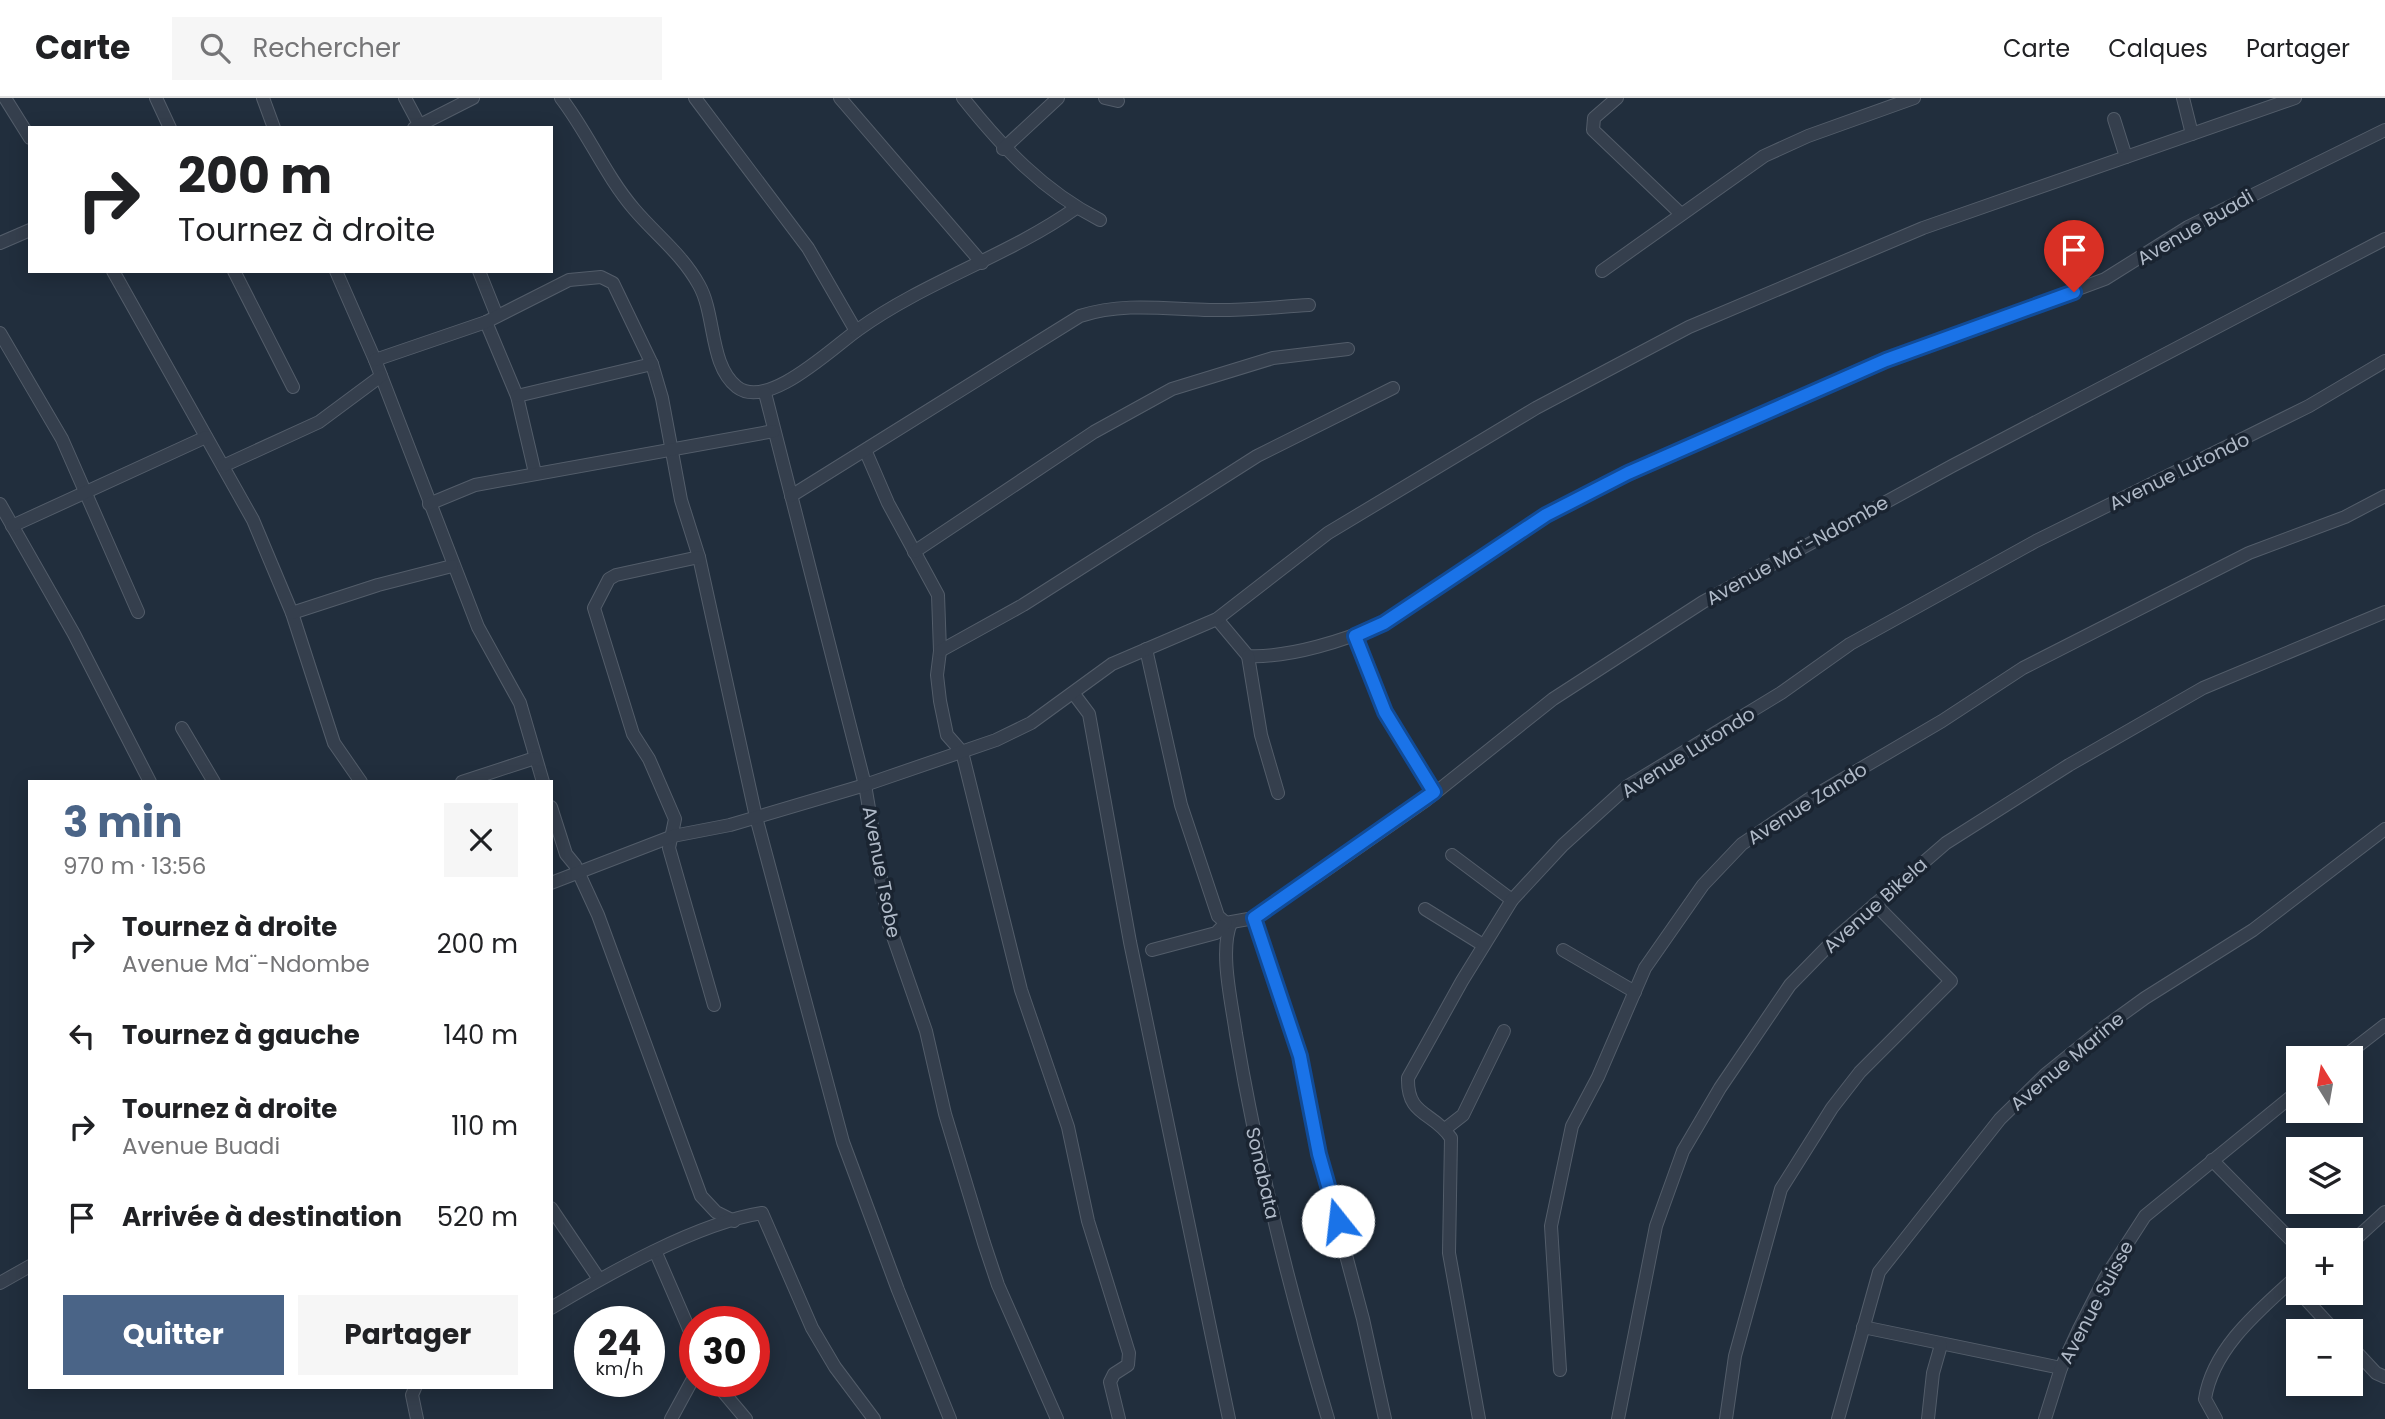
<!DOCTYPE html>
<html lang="fr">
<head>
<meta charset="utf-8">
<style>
	:root { --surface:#fff; --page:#f6f6f6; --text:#202124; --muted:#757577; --line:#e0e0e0; --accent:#4a6487 }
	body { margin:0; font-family:Poppins,sans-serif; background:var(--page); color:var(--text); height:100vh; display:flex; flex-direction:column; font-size:26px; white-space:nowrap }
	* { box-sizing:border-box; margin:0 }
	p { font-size:23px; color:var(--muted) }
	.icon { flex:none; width:38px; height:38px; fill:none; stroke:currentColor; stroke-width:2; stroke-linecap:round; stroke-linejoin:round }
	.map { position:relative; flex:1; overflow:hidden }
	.panel { position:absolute; left:28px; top:682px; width:525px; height:609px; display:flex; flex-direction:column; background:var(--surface); border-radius:0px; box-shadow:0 4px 18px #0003 }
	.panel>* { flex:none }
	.top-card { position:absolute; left:28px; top:28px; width:525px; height:147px; border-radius:0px; box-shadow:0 4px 18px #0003; background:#fff; color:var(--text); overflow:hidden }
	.needle { width:46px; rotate:349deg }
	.buttons { position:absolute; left:2286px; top:948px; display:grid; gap:14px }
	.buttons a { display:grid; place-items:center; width:77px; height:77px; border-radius:0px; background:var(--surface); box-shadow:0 4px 18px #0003; font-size:35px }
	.speed { position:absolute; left:574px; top:1208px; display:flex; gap:14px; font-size:35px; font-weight:700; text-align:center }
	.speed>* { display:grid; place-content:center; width:91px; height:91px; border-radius:50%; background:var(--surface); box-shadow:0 4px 18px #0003; line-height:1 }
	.speed small { font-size:18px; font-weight:400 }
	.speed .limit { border:10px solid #d22; background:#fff; color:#111 }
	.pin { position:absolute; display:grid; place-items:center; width:60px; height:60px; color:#fff; margin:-72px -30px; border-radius:50% 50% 50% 0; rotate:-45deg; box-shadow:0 0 7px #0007 }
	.pin .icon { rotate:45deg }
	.me { position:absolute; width:77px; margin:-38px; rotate:344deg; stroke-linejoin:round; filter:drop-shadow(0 0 5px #0008) }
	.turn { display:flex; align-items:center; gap:24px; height:147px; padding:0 35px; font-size:32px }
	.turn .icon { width:91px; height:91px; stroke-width:2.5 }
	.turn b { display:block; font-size:49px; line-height:60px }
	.round { display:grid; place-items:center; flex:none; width:74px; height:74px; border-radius:0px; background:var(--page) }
	.head { display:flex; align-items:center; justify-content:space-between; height:119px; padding:0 35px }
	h1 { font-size:42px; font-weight:700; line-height:52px; color:var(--accent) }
	.primary-button { display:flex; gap:14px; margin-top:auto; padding:14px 35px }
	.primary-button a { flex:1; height:80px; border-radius:0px; background:var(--accent); color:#fff; font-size:28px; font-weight:700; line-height:80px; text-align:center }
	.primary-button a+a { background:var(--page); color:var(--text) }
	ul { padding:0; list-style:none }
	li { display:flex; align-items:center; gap:21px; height:91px; padding:0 35px }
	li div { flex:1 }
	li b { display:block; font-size:26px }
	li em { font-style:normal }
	header { display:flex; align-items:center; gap:42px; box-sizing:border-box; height:98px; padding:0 35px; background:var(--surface); border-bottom:2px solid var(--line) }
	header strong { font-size:33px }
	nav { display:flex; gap:38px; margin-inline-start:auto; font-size:24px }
	.search { width:490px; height:63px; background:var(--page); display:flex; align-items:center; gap:18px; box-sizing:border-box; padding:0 24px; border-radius:0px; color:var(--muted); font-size:26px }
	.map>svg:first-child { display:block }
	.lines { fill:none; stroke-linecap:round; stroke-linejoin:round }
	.minor-casing { stroke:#535d6a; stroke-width:14 }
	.minor { stroke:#353f4d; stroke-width:12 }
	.route-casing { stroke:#114b97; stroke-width:18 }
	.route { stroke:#1a73e8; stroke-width:12 }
	.labels { text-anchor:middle; stroke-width:7; stroke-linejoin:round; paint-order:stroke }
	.street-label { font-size:19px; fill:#b0bac8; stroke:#1a2431 }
</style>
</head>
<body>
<header>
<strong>Carte</strong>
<div class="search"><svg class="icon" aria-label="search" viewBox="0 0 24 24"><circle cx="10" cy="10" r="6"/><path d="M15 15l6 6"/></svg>Rechercher</div>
<nav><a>Carte</a><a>Calques</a><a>Partager</a></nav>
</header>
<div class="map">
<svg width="2385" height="1321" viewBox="0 0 2385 1321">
	<rect width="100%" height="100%" fill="#212e3d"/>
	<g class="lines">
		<defs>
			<g id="minor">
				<path d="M5 0 30 40"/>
				<path d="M156 0 170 30"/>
				<path d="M263 0 274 30"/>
				<path d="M405 0 421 30"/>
				<path d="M561 0C588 35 605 77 634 111 656 137 682 156 699 187 716 217 709 267 737 289 768 313 833 249 859 231 926 183 1008 158 1076 110"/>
				<path d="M695 0 808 150 856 233"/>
				<path d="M840 0 982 165"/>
				<path d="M963 0C1002 49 1043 93 1100 122"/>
				<path d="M1105 0 1118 3"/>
				<path d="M1617 0 1594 20 1593 32 1681 116"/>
				<path d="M2183 0 2192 36"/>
				<path d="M2114 21 2126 59"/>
				<path d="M414 30 473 0"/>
				<path d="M1003 51 1058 0"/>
				<path d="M0 145 30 132"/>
				<path d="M113 173 253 422 292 515 334 645 361 684"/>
				<path d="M234 173 293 289"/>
				<path d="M336 173 375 262 478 529 520 605 543 684"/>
				<path d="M479 173 497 218"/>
				<path d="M1602 173 1764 58 1808 38 1914 0"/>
				<path d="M486 224 517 298 535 375"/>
				<path d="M0 235 62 341 138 514"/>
				<path d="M375 262 486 224 569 182 601 179 613 185 652 266 662 300 681 402 699 459 756 719 843 1044 898 1192 950 1321"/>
				<path d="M765 295 865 687 889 827 926 933 945 1016 984 1145 998 1187 1057 1321"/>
				<path d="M517 298 652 266"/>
				<path d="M866 354 888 405 938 497 940 553 937 577 940 603 947 637 962 654 1021 892 1068 1029 1088 1123 1129 1255 1128 1267 1114 1276 1110 1284 1119 1321"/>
				<path d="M223 368 319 324 381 278"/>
				<path d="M791 398 1080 218C1124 204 1165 211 1210 212 1243 213 1276 209 1309 207"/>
				<path d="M0 406 74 536 150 684"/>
				<path d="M429 406 475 387 774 333"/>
				<path d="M12 428 206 339"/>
				<path d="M914 454 1094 334 1172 291 1273 260 1348 251"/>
				<path d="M699 459 616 477 609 481 594 510 633 636 649 661 675 721 669 750 714 907"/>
				<path d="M292 515 378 487 452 468"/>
				<path d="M1217 521 1248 558C1290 560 1346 542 1384 525L1546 417 1628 375 1887 262 2105 181 2188 129 2385 32"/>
				<path d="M1355 538 1385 613 1434 694"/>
				<path d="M1146 551 1181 707 1218 818 1226 825 1254 820 1316 779 1425 703 1553 601 1703 504 1952 368 2385 141"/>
				<path d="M940 553 1023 507 1257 358 1393 290"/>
				<path d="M1248 558 1261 637 1278 695"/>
				<path d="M1074 596 1089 616 1130 844 1229 1321"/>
				<path d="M182 630 214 684"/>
				<path d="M462 684 535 660"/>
				<path d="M551 709 566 756 575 767 598 817 701 1098 716 1114 734 1123"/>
				<path d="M1452 757 1512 802"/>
				<path d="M551 785 673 738 730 727 865 687 996 642 1031 625 1112 566 1217 521 1328 435 1536 310 1689 229 1923 130 2295 0"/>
				<path d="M1425 811 1483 847"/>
				<path d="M1254 820 1300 958 1319 1056 1363 1221 1385 1321"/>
				<path d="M1231 825C1219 853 1232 906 1236 936 1258 1067 1290 1194 1328 1321"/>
				<path d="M1152 852 1216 835 1226 825"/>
				<path d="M1563 852 1635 894"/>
				<path d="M2341 961 2385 927"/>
				<path d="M1445 1031 1463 1017 1504 933"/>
				<path d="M2212 1062 2298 1149"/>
				<path d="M551 1110 599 1181"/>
				<path d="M2350 1146 2385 1114"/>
				<path d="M656 1155 695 1245"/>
				<path d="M0 1185 30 1168"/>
				<path d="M2300 1195 2336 1234"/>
				<path d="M551 1210C608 1176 697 1125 762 1115L812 1230 835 1269 874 1321"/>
				<path d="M1863 1229 2061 1270"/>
				<path d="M2350 1247 2376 1275 2385 1279"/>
				<path d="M1560 1272 1551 1128 1572 1028 1598 979 1645 870 1703 787 1742 746 1809 701 1942 623 2023 570 2249 455 2345 419 2385 398"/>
				<path d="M714 1283 746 1321"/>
				<path d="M415 1290 412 1297 417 1321"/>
				<path d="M671 1321 695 1277"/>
				<path d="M1479 1321 1449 1155 1451 1040C1433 1013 1407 1019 1408 980L1462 883 1512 802 1563 747 1628 688 1781 595 1850 546 2036 443 2309 308 2385 263"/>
				<path d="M1618 1321 1656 1128 1683 1053 1720 990 1790 887 1836 840 1946 745 2069 667 2203 590 2385 514"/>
				<path d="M1726 1321 1735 1258 1781 1091 1832 1010 1860 974 1951 883 1875 806"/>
				<path d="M1838 1321 1879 1174 2000 1021 2045 977 2098 934 2145 900 2253 832 2385 731"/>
				<path d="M1928 1321 1933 1275 1941 1247"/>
				<path d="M2045 1321 2061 1270 2079 1231 2105 1180 2145 1118 2298 993"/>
				<path d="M2216 1321 2205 1301C2213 1249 2261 1211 2298 1177"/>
			</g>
		</defs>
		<use href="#minor" class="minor-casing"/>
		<use href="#minor" class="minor"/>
	</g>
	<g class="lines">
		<defs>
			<path id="route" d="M1338 1123 1319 1056 1300 958 1254 820 1434 694 1385 614 1355 538 1384 525 1546 417 1628 375 1886 262 2074 194"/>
		</defs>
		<use href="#route" class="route-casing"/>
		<use href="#route" class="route"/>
	</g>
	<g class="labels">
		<g class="street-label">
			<text transform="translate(2195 129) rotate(-30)" y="7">Avenue Buadi</text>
			<text transform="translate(2179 373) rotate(-26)" y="7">Avenue Lutondo</text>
			<text transform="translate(1797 452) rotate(-29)" y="7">Avenue Ma¨-Ndombe</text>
			<text transform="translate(1688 654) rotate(-32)" y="7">Avenue Lutondo</text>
			<text transform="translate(1807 705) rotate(-32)" y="7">Avenue Zando</text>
			<text transform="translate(882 774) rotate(79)" y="7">Avenue Tsobe</text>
			<text transform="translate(1875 807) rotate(-42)" y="7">Avenue Bikela</text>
			<text transform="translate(2067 963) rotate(-40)" y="7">Avenue Marine</text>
			<text transform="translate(1263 1075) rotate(77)" y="7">Sonabata</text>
			<text transform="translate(2096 1204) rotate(-62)" y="7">Avenue Suisse</text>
		</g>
	</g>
</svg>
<div class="buttons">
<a><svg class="needle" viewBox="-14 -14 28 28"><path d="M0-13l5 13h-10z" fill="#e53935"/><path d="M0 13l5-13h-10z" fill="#757577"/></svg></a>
<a><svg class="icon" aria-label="layers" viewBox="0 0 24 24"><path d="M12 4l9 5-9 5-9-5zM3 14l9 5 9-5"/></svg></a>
<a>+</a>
<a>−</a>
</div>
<div class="speed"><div>24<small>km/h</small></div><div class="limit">30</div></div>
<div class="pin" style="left:2074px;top:194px;background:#d93025"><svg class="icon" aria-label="arrive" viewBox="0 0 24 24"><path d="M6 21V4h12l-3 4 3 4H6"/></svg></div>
<svg class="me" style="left:1338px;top:1123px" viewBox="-20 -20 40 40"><circle r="19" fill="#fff"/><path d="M0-13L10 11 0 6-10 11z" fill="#1a73e8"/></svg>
<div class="top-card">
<div class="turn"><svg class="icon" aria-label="right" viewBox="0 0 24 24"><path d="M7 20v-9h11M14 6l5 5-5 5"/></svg><div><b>200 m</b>Tournez à droite</div></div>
</div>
<section class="panel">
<div class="head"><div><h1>3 min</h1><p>970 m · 13:56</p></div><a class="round"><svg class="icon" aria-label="close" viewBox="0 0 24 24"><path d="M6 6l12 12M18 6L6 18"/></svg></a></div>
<ul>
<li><svg class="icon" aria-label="right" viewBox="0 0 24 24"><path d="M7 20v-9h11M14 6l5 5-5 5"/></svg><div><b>Tournez à droite</b><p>Avenue Ma¨-Ndombe</p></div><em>200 m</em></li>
<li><svg class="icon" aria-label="left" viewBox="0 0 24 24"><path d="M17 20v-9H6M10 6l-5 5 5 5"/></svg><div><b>Tournez à gauche</b></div><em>140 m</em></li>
<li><svg class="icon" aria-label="right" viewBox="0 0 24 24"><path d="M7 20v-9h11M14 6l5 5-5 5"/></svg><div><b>Tournez à droite</b><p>Avenue Buadi</p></div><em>110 m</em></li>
<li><svg class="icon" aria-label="arrive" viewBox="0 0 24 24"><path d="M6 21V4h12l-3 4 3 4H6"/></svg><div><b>Arrivée à destination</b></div><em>520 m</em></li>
</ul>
<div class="primary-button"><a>Quitter</a><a>Partager</a></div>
</section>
</div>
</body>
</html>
